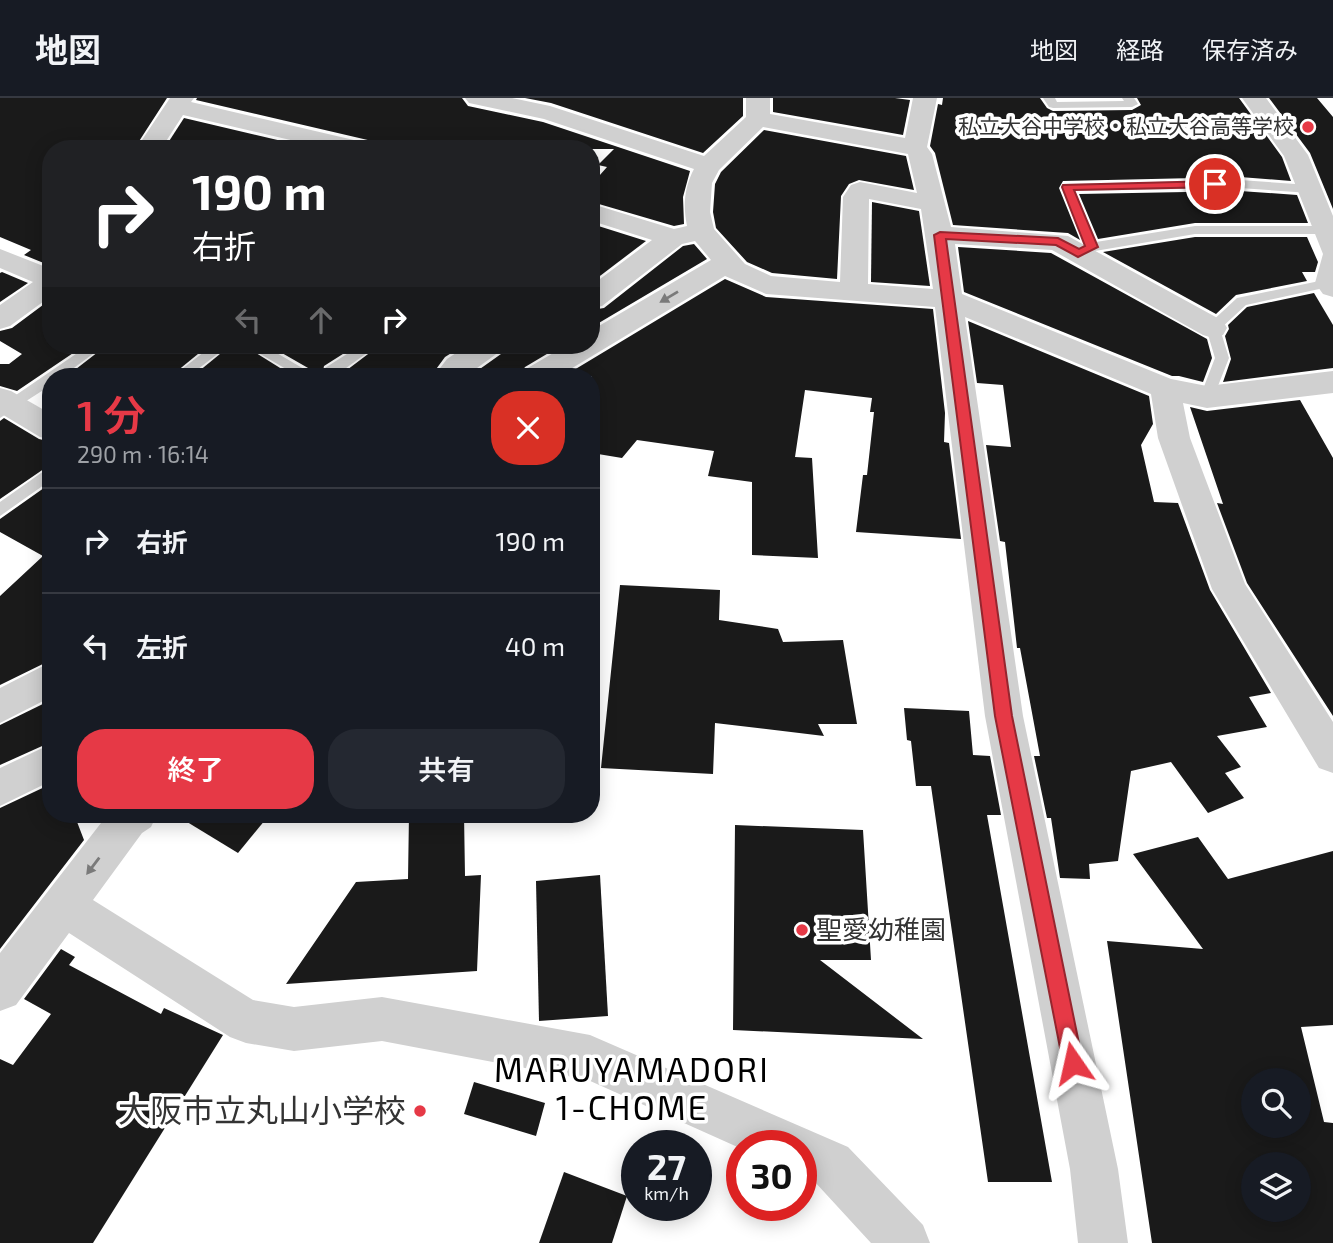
<!DOCTYPE html>
<html lang="ja">
<head>
<meta charset="utf-8">
<style>
	:root { --surface:#171b24; --page:#242831; --text:#f1f3f6; --muted:#9ea1a6; --line:#363941; --accent:#e63946 }
	body { margin:0; font-family:"Exo 2","Noto Sans JP",sans-serif; background:var(--page); color:var(--text); height:100vh; display:flex; flex-direction:column; font-size:26px; white-space:nowrap }
	* { box-sizing:border-box; margin:0 }
	p { font-size:23px; color:var(--muted) }
	.icon { flex:none; width:38px; height:38px; fill:none; stroke:currentColor; stroke-width:2; stroke-linecap:round; stroke-linejoin:round }
	.map { position:relative; flex:1; overflow:hidden }
	.side { position:absolute; left:42px; top:270px; width:558px; height:455px; display:flex; flex-direction:column; background:var(--surface); border-radius:28px; box-shadow:0 4px 18px #0003 }
	.side>* { flex:none }
	.hud { position:absolute; left:42px; top:42px; width:558px; height:214px; border-radius:28px; box-shadow:0 4px 18px #0003; background:#202124; color:#fff; overflow:hidden }
	.tools { position:absolute; left:1241px; top:970px; display:grid; gap:14px }
	.tools a { display:grid; place-items:center; width:70px; height:70px; border-radius:50%; background:var(--surface); box-shadow:0 4px 18px #0003; font-size:35px }
	.speed { position:absolute; left:621px; top:1032px; display:flex; gap:14px; font-size:35px; font-weight:700; text-align:center }
	.speed>* { display:grid; place-content:center; width:91px; height:91px; border-radius:50%; background:var(--surface); box-shadow:0 4px 18px #0003; line-height:1 }
	.speed small { font-size:18px; font-weight:400 }
	.speed .limit { border:10px solid #d22; background:#fff; color:#111 }
	.pin { position:absolute; display:grid; place-items:center; width:60px; height:60px; color:#fff; margin:-30px; border:4px solid #fff; border-radius:50%; box-shadow:0 2px 7px #0007 }
	.me { position:absolute; width:77px; margin:-38px; rotate:349deg; stroke-linejoin:round; filter:drop-shadow(0 0 5px #0008) }
	.turn { display:flex; align-items:center; gap:24px; height:147px; padding:0 35px; font-size:32px }
	.turn .icon { width:91px; height:91px; stroke-width:2.5 }
	.turn b { display:block; font-size:49px; line-height:60px }
	.lanes { display:flex; align-items:center; height:66px; padding:0 35px; background:#0003; justify-content:center; gap:35px; direction:ltr }
	.lanes .off { opacity:.35 }
	.round { display:grid; place-items:center; flex:none; width:74px; height:74px; border-radius:28px; background:var(--page) }
	.overview { display:flex; align-items:center; justify-content:space-between; height:119px; padding:0 35px }
	h1 { font-size:42px; font-weight:600; line-height:52px; color:var(--accent) }
	.action { display:flex; gap:14px; margin-top:auto; padding:14px 35px }
	.action a { flex:1; height:80px; border-radius:28px; background:var(--accent); color:#fff; font-size:28px; font-weight:600; line-height:80px; text-align:center }
	.action a+a { background:var(--page); color:var(--text) }
	ul { padding:0; list-style:none }
	li { display:flex; align-items:center; gap:21px; height:105px; padding:0 35px; border-top:2px solid var(--line) }
	li div { flex:1 }
	li b { display:block; font-size:26px }
	li em { font-style:normal }
	header { display:flex; align-items:center; gap:42px; box-sizing:border-box; height:98px; padding:0 35px; background:var(--surface); border-bottom:2px solid var(--line) }
	header strong { font-size:33px }
	nav { display:flex; gap:38px; margin-inline-start:auto; font-size:24px }
	.map>svg:first-child { display:block }
	.building { fill:#1a1a1a; fill-rule:evenodd }
	.lines { fill:none; stroke-linecap:round; stroke-linejoin:round }
	.service { fill:#d0d0d0; fill-rule:evenodd }
	.minor { fill:#d0d0d0; fill-rule:evenodd }
	.oneway { fill:#7a7a7a }
	.route { fill:#e63946; stroke:#96252e; stroke-width:2 }
	.poi-dot { fill:#e63946; stroke:#fff; stroke-width:2.5 }
	.labels { text-anchor:middle; stroke-width:7; stroke-linejoin:round; paint-order:stroke }
	.far-poi-label { font-size:21px; fill:#333; stroke:#fff; text-anchor:end }
	.poi-label { font-size:26px; fill:#333; stroke:#fff; text-anchor:start }
	.near-poi-label { font-size:32px; fill:#333; stroke:#fff; text-anchor:end }
	.near-neighbourhood-label { font-size:33px; letter-spacing:2px; fill:#000; stroke:#fff }
</style>
</head>
<body>
<header>
<strong>地図</strong>
<nav><a>地図</a><a>経路</a><a>保存済み</a></nav>
</header>
<div class="map">
<svg width="1333" height="1145" viewBox="0 0 1333 1145">
	<rect width="100%" height="100%" fill="#fff"/>
	<g class="building">
		<path d="M0 0H167L134 51H51V168L24 157 31 152 0 139Z"/>
		<path d="M197 0H462L468 8 543 24 690 73 683 99 684 126 674 128 592 104V86L607 69 598 67 614 51H404L374 46 372 43 196 2Z"/>
		<path d="M525 0H743V18L703 55 551 5Z"/>
		<path d="M773 0H895L910 2 903 37 773 14Z"/>
		<path d="M943 0H1040L1047 10 1053 13 1132 12 1141 7 1137 0H1239L1282 59 1291 83 1240 79 1063 83 1059 90 1080 142 1068 135 953 127 935 55 930 48 938 6 942 7Z"/>
		<path d="M1269 0H1317L1333 19V111L1310 55Z"/>
		<path d="M184 20 316 51H164Z"/>
		<path d="M764 32 906 58 914 92 859 82 849 86 841 98 837 181 772 175 747 164 716 130 713 114 715 86 721 74Z"/>
		<path d="M1240 93 1297 97 1308 125H1195L1098 141 1079 96Z"/>
		<path d="M872 104 919 113 930 188 871 184Z"/>
		<path d="M592 126 646 143 592 184Z"/>
		<path d="M1195 139H1307L1318 164 1315 174H1302L1307 183 1236 197 1216 216 1103 154Z"/>
		<path d="M694 146 707 161 592 229V212L604 210 683 148Z"/>
		<path d="M958 149 1051 155 1207 241 1212 260 1203 284 1179 278H1172L964 194Z"/>
		<path d="M2 174 28 185 0 204V175Z"/>
		<path d="M725 181 766 199 933 211 945 315 944 344 949 345 961 441 856 434 863 377H867L874 314H870L872 300 805 292 795 359 812 360 818 460 752 457V384L708 378 714 353 637 342 622 360 592 355V278H564Z"/>
		<path d="M1314 195 1333 227V270L1223 284 1231 261 1225 238 1229 231 1228 227 1247 209Z"/>
		<path d="M51 201V247H85L17 293 0 288V266H9L22 256 0 243V233L12 230Z"/>
		<path d="M968 223 1149 298 1153 326 1141 347 1154 404 1178 405 1210 492 1271 595 1249 599 1267 629 1217 638 1241 669 1225 675 1244 700 1208 715 1171 664 1131 673 1118 763 1089 766 1090 781 1060 780 1051 720H1047L1034 658H1040L1020 550H1017L1005 444 1000 443 986 347 1011 349 1003 287 977 285Z"/>
		<path d="M107 247H209L171 278H67Z"/>
		<path d="M231 247H243L293 278H193Z"/>
		<path d="M268 247H357L324 268 322 278Z"/>
		<path d="M380 247H464L445 259 431 278H339Z"/>
		<path d="M507 247H562L525 269 519 278H470L501 256Z"/>
		<path d="M1300 302 1333 360V618L1247 485 1217 405 1223 406 1190 309 1207 313Z"/>
		<path d="M4 320 39 341 51 344V366L0 401V323Z"/>
		<path d="M51 385V562L0 587V498L43 458 0 434V421Z"/>
		<path d="M620 487 720 492 719 522 778 531 783 544 843 542 857 626H818L824 638 715 625 713 676 601 670Z"/>
		<path d="M51 602V644L0 667V627Z"/>
		<path d="M904 610 969 613 973 657 990 658 1001 717H987L1052 1084H988L931 688H916L911 643 907 642Z"/>
		<path d="M51 686V716H74L84 742 0 851V710Z"/>
		<path d="M174 716H270L238 755Z"/>
		<path d="M409 716H464L465 778 481 777 477 873 286 886 356 784 408 781Z"/>
		<path d="M735 727 863 732 871 862H820L923 941 733 932Z"/>
		<path d="M1198 739 1228 781 1333 753V927L1301 929 1324 1024 1333 1025V1145H1152L1107 843 1203 851 1133 756ZM1253 982H1298V1027H1253ZM1253 1066H1298V1111H1253Z"/>
		<path d="M600 777 608 918 539 923 536 783Z"/>
		<path d="M61 851 75 859 69 867 161 916 164 910 223 937 93 1145H0V961L13 967 51 916 24 901Z"/>
		<path d="M474 984 545 1005 536 1038 464 1016Z"/>
		<path d="M564 1074 627 1098 612 1145H539Z"/>
	</g>
	<g class="lines">
		<g class="service">
			<path d="M1043 0H1055L1057 4 1124 3 1122 0H1134L1138 6 1132 9 1053 10 1049 9Z"/>
			<path d="M1240 82 1310 87 1316 91 1310 95 1240 90 1075 93 1096 144 1195 128H1327L1333 133 1327 136H1195L1095 153 1081 158 1075 154 1085 147 1061 89 1063 86Z"/>
			<path d="M1329 181 1333 182V188L1246 207 1220 231 1229 260 1212 303H1202L1200 299 1215 260 1206 230 1208 227 1237 200Z"/>
			<path d="M89 247H105L63 278H51V287L0 320V308Z"/>
			<path d="M213 247H229L189 278H173Z"/>
			<path d="M245 247H263L316 278H298Z"/>
			<path d="M361 247H378L335 278H325V270Z"/>
			<path d="M51 368V382L0 418V404Z"/>
		</g>
		<g class="minor">
			<path d="M170 0H194L191 4 371 46 374 51H329L183 17 161 51H136Z"/>
			<path d="M465 0H512L550 8 704 58 746 19V0H770V16L905 40 913 0H937L927 49 932 56 951 129 1068 138 1223 223 1227 230 1223 237 1213 240 1203 237 1052 152 955 146 962 196 1171 281 1207 288 1333 273V295L1207 310 1183 305 1190 340 1245 486 1333 624V675L1319 670 1212 491 1158 340 1151 296 965 219 1023 618 1118 1071 1128 1145H1078L1070 1071 985 618 935 209 766 196 725 178 559 278H522L526 271 567 247H592V232L711 162 695 143 682 146 602 208 592 210V187L652 142 592 123V106L674 131 687 128C683 108 684 90 694 71L544 21 469 5ZM763 29 908 56 917 95 860 84 851 87 843 99 840 184 771 178 745 166 714 131 710 114 712 85 719 72ZM869 101 921 111 933 191 868 186Z"/>
			<path d="M1242 0H1266L1308 57 1333 118V199L1323 196 1315 185 1323 156 1284 58Z"/>
			<path d="M0 151 51 171V198L10 228 0 231V207L33 184 0 170Z"/>
			<path d="M468 247H504L499 254 466 278H434L447 261Z"/>
			<path d="M0 290 11 293 51 316V342L40 339 0 315Z"/>
			<path d="M51 564V599L0 625V590Z"/>
			<path d="M51 646V683L0 708V670Z"/>
			<path d="M108 716H157L151 729 142 735 93 802 253 902 294 909 382 899 590 937 848 1049 923 1127 930 1145H871L814 1083 802 1077V1048H742V1051L588 982 382 943 294 953 246 945 230 939 69 835 16 907 0 913V855Z"/>
		</g>
	</g>
	<defs><path id="oneway-solid" d="M-6-.8H1V-3.2L6.5 0L1 3.2V.8H-6Z" transform="scale(1.75)"/></defs>
	<g class="oneway">
		<use href="#oneway-solid" transform="translate(669 199) rotate(149)"/>
		<use href="#oneway-solid" transform="translate(93 768) rotate(127)"/>
	</g>
	<path class="route" d="M1215 83 1221 86 1219 89 1074 92 1098 149 1078 159 1056 147 946 141 1012 618 1083 965 1080 972 1073 975 1066 972 1063 965 995 618 934 137 940 134 1058 140 1079 151 1085 148 1062 89 1063 87Z"/>
	<g class="poi-dot">
		<circle cx="1308" cy="29" r="7"/>
		<circle cx="802" cy="832" r="7"/>
		<circle cx="420" cy="1013" r="7"/>
	</g>
	<g class="labels">
		<g class="far-poi-label">
			<text x="1294" y="36">私立大谷中学校・私立大谷高等学校</text>
		</g>
		<g class="poi-label">
			<text x="816" y="841">聖愛幼稚園</text>
		</g>
		<g class="near-poi-label">
			<text x="406" y="1024">大阪市立丸山小学校</text>
		</g>
		<g class="near-neighbourhood-label">
			<text x="632" y="984">MARUYAMADORI<tspan x="632" dy="38">1-CHOME</tspan></text>
		</g>
	</g>
</svg>
<div class="tools">
<a><svg class="icon" aria-label="search" viewBox="0 0 24 24"><circle cx="10" cy="10" r="6"/><path d="M15 15l6 6"/></svg></a>
<a><svg class="icon" aria-label="layers" viewBox="0 0 24 24"><path d="M12 4l9 5-9 5-9-5zM3 14l9 5 9-5"/></svg></a>
</div>
<div class="speed"><div>27<small>km/h</small></div><div class="limit">30</div></div>
<div class="pin" style="left:1215px;top:86px;background:#d93025"><svg class="icon" aria-label="arrive" viewBox="0 0 24 24"><path d="M6 21V4h12l-3 4 3 4H6"/></svg></div>
<svg class="me" style="left:1073px;top:965px" viewBox="-20 -20 40 40"><path d="M0-17L14 15 0 8-14 15z" fill="#e63946" stroke="#fff" stroke-width="4"/></svg>
<div class="hud">
<div class="turn"><svg class="icon" aria-label="right" viewBox="0 0 24 24"><path d="M7 20v-9h11M14 6l5 5-5 5"/></svg><div><b>190 m</b>右折</div></div>
<div class="lanes"><svg class="icon off" aria-label="left" viewBox="0 0 24 24"><path d="M17 20v-9H6M10 6l-5 5 5 5"/></svg><svg class="icon off" aria-label="ahead" viewBox="0 0 24 24"><path d="M12 20V5M6 11l6-6 6 6"/></svg><svg class="icon" aria-label="right" viewBox="0 0 24 24"><path d="M7 20v-9h11M14 6l5 5-5 5"/></svg></div>
</div>
<section class="side">
<div class="overview"><div><h1>1 分</h1><p>290 m · 16:14</p></div><a class="round" style="background:#d93025;color:#fff"><svg class="icon" aria-label="close" viewBox="0 0 24 24"><path d="M6 6l12 12M18 6L6 18"/></svg></a></div>
<ul>
<li><svg class="icon" aria-label="right" viewBox="0 0 24 24"><path d="M7 20v-9h11M14 6l5 5-5 5"/></svg><div><b>右折</b></div><em>190 m</em></li>
<li><svg class="icon" aria-label="left" viewBox="0 0 24 24"><path d="M17 20v-9H6M10 6l-5 5 5 5"/></svg><div><b>左折</b></div><em>40 m</em></li>
</ul>
<div class="action"><a>終了</a><a>共有</a></div>
</section>
</div>
</body>
</html>
